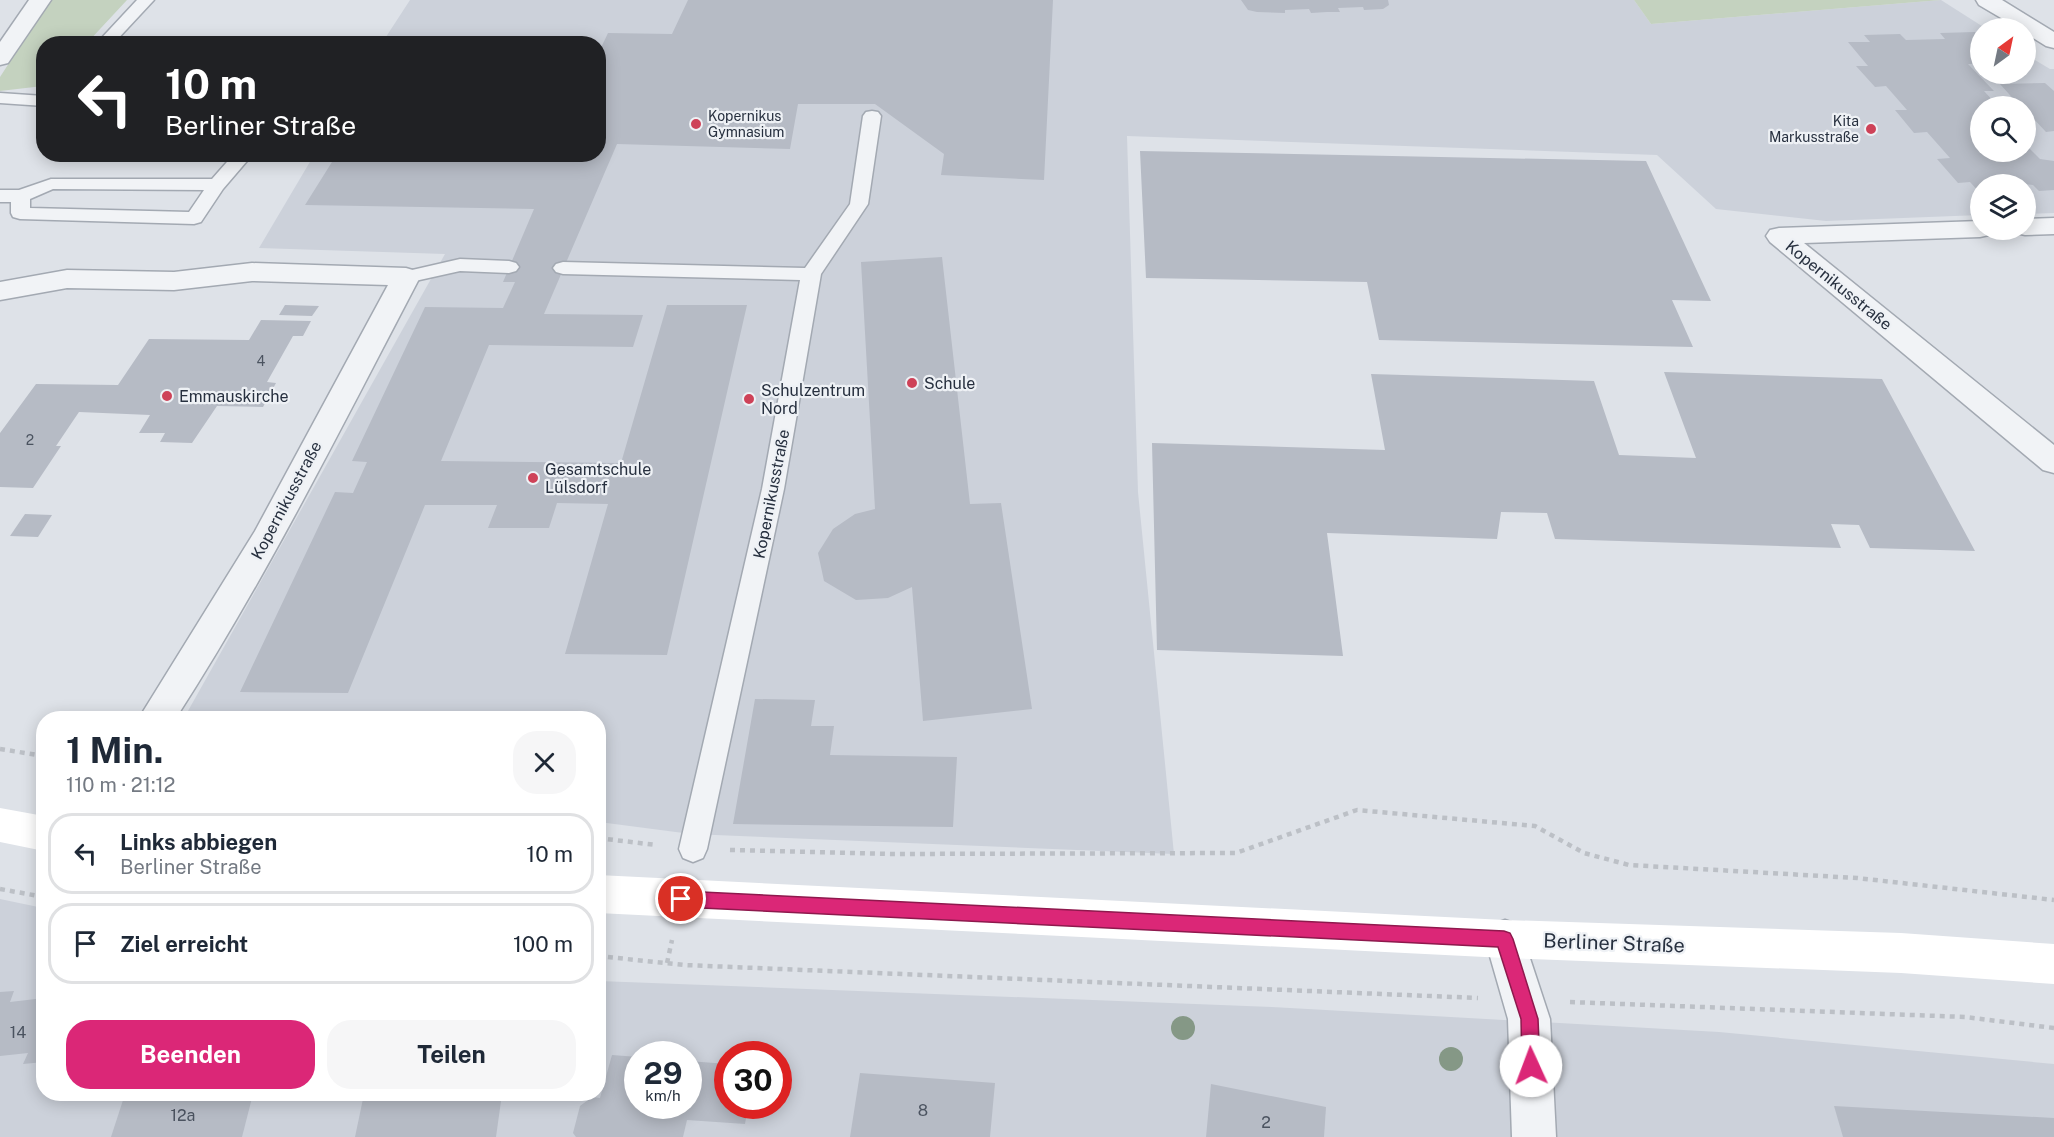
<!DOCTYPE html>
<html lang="de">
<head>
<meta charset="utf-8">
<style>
	:root { --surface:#fff; --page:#f6f6f7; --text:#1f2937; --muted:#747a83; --line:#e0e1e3; --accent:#db2777 }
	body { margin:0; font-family:"Public Sans",sans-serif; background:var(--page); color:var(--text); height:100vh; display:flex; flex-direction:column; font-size:22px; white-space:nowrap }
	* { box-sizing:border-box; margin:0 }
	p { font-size:20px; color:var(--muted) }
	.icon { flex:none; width:33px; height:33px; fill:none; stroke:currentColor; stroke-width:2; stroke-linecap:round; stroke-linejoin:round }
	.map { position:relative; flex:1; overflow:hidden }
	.sheet { position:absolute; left:36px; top:711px; width:570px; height:390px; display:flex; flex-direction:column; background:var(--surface); border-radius:24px; box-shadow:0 3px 15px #0003 }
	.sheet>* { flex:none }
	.guide { position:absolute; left:36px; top:36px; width:570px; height:126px; border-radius:24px; box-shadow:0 3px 15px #0003; background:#202124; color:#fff; overflow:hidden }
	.needle { width:39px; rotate:33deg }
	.buttons { position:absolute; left:1970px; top:18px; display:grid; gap:12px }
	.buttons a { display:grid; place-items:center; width:66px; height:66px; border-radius:50%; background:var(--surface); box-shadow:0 3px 15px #0003; font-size:30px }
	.speed { position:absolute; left:624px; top:1041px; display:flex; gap:12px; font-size:30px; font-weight:700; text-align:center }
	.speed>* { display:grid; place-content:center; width:78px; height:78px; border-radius:50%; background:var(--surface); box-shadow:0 3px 15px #0003; line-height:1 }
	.speed small { font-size:15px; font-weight:400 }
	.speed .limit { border:9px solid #d22; background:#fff; color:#111 }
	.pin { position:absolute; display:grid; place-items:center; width:51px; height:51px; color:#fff; margin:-26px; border:3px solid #fff; border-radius:50%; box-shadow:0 2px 6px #0007 }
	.me { position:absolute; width:66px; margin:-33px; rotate:358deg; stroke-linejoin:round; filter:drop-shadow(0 0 4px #0008) }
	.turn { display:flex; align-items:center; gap:21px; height:126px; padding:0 30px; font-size:27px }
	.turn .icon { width:78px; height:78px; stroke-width:2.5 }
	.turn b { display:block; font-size:42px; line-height:51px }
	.round { display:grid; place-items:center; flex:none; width:63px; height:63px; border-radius:24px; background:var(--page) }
	.headline { display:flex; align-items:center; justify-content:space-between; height:102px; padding:0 30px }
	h1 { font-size:36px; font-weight:700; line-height:45px }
	.primary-button { display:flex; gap:12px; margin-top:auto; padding:12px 30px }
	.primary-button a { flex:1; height:69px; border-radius:24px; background:var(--accent); color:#fff; font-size:24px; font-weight:700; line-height:69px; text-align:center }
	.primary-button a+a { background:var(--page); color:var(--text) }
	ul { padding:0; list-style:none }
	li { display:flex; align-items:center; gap:18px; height:81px; margin:0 12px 9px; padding:0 18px; border:3px solid var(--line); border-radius:24px }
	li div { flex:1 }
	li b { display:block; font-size:22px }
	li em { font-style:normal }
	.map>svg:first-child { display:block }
	.built { fill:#ccd1da; fill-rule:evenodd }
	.green { fill:#c4d2bf }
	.building { fill:#b6bbc5 }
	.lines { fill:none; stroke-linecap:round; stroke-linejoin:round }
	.lane-casing { stroke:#a3a9b2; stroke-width:3 }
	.street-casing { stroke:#a3a9b2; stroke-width:3 }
	.path { stroke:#bcc0c6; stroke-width:4.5; stroke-dasharray:5 5; stroke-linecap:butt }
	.lane { fill:#f1f3f6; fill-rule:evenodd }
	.street { fill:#f1f3f6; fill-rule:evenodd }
	.secondary { fill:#fff; fill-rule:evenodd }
	.tree { fill:#859886 }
	.route { fill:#db2777; stroke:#8e194d; stroke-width:1.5 }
	.poi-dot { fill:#ce4258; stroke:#eef1f5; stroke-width:2 }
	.labels { text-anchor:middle; stroke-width:4.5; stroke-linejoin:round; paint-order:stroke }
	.far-poi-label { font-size:14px; fill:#27303f; stroke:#eef1f5; text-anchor:start }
	.number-label { font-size:14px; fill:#4b5360 }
	.street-label { font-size:16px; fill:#27303f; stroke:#eef1f5 }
	.poi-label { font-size:16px; fill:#27303f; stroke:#eef1f5; text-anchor:start }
	.near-number-label { font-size:16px; fill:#4b5360 }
	.near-street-label { font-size:20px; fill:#27303f; stroke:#eef1f5 }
</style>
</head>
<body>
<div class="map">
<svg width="2054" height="1137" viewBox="0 0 2054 1137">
	<rect width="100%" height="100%" fill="#dee2e8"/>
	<g class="built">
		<path d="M410 0H1634L1651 24 1941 0 1985 28H1980V74H2025V54L2050 69H2054V213L2025 214V184H1980V215L1826 221 1716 209 1657 155 1127 136 1138 492 1174 854 691 834 599 822 598 718H184L445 254 259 248 314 155 598 154V44L382 43ZM1980 106H2025V152H1980Z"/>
		<path d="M0 899 43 908 44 1094H598L599 981 1272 1007 1719 1032 2054 1064V1137H0ZM638 1054H688V1106H638ZM728 1054H778V1106H728Z"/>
	</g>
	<g class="green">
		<path d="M50 0H127L87 43 44 44 43 86 0 91V77Z"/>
		<path d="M1634 0H1941L1651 24Z"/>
	</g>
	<g class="building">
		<path d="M688 0H1053L1044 180 941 175 944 154 875 104H798L790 149 617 144 544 314 643 315 633 347 489 345 441 461 621 463 667 305H747L667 655 565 654 608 504 557 503 549 528H488L497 505H425L348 693 240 692 335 492 353 493 367 462 352 461 425 307 503 308 515 282H503L534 209 305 205 337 154H598V54L608 33 672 34Z"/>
		<path d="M1241 0H1388L1389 5 1383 9 1364 10 1363 7 1338 8 1340 12H1327L1311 13 1309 9 1285 10V13L1257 12 1248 10Z"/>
		<path d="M1975 32 1980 36V64H1968L1994 91H1984L1995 103H2017L2000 84 2045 83 2054 91V131L2046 132 2031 116H2025V106H1980V152H2025V144L2040 159 2054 161V190L2039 191 2033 185 2025 184H1980V193L1970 182 1958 183 1937 159 1950 158 1927 132 1914 133 1895 110H1907L1886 86 1875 87 1856 66H1868L1848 42H1870L1864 35 1900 34 1906 40 1945 39 1940 33Z"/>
		<path d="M1140 151 1646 161 1711 301 1672 300 1693 347 1379 340 1367 282 1146 278Z"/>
		<path d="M942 257 970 504 1001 503 1032 709 923 721 912 587 888 598 856 600 824 581 818 553 833 529 855 514 875 509 861 262Z"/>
		<path d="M285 305 319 306 312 316 279 315Z"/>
		<path d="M261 320 311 321 303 336H293L267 382 276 383 263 407 217 406 192 443 160 442 165 433H139L150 415 79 412 56 446H61L33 488 0 487V433L36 384 118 385 149 339 249 340Z"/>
		<path d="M1664 372 1882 379 1975 551 1870 548 1859 525 1831 524 1841 548 1555 539 1547 513 1501 512 1497 539 1327 533 1343 656 1157 650 1152 443 1385 450 1371 374 1594 381 1619 455 1696 458Z"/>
		<path d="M25 514 52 515 38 537 10 536Z"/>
		<path d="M755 699 815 700 811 726H834L830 755 957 757 953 827 733 824Z"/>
		<path d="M14 991 10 1002 44 998V1062L23 1064 28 1053 0 1056V992Z"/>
		<path d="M612 1055 638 1057V1106H688V1061L728 1064V1106H748L745 1124 687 1120 683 1137H576L573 1133 580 1106 592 1097 600 1098Z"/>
		<path d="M860 1073 995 1083 990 1137H850Z"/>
		<path d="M1211 1084 1326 1107 1324 1137H1206Z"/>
		<path d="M125 1094H253L242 1137H111Z"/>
		<path d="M364 1094H502L496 1137H355Z"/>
		<path d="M1834 1106 2054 1118V1137H1843Z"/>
	</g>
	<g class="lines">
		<defs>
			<g id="lane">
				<path d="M137 0H154L113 44H96Z"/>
				<path d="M0 93 44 96V106L0 103Z"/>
				<path d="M872 111 878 112 881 116 868 204 821 274 784 489 707 849 703 858 693 862 683 858 679 849 762 489 800 280 563 274 556 272 553 268 556 264 563 262 805 268 850 204 863 116 866 112Z"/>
				<path d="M234 154H253L223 189 201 222 194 224 20 219 13 217 11 213V202H0V190H19L51 179H212ZM53 189 204 190 189 212 30 208V199Z"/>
				<path d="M460 259 509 261 516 263 519 267 516 271 509 273 460 271 406 283 399 281 396 277 399 273Z"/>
			</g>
			<g id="street">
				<path d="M29 0H51L8 63 0 65V42Z"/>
				<path d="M1976 0H2002L2054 32V48L2046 46 2025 33V28H2018L1979 5Z"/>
				<path d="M2054 218V234L2025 235 2016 233 2014 230H2025V219Z"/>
				<path d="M1980 221V230H1993L1989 235 1980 237 1804 243 2054 445V473L2043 470 1770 242 1766 236 1770 230 1779 228Z"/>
				<path d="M252 263 406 268 416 271 420 277C342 426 267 577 176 718H139L255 531 388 285 252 281 174 290 67 288 0 300V282L67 270 174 272Z"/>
				<path d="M1505 920 1519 925 1550 1019 1556 1137H1512L1508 1019 1485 939 1491 925Z"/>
			</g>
		</defs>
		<use href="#lane" class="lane-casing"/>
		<use href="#street" class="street-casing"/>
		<g class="path">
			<path d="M0 749 44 756"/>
			<path d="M598 838 656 845"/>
			<path d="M730 850 893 854 1236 853 1357 810 1535 826 1584 853 1629 865 1857 878 2054 900"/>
			<path d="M0 889 44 897"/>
			<path d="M598 956 684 965 1478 998"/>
			<path d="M667 963 672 940"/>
			<path d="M1570 1002 1965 1017 2054 1028"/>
		</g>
		<use href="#lane" class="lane"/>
		<use href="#street" class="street"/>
		<g class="secondary">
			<path d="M0 808 44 816V851L0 842Z"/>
			<path d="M598 875 1505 920 1901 933 2054 944V984L1901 973 1505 958 598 913Z"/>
		</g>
	</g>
	<g class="tree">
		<circle cx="1183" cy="1028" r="12"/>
		<circle cx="1451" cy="1059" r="12"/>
	</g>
	<path class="route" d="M681 891 1504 931 1510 933 1513 939 1538 1019 1540 1066 1538 1073 1531 1075 1525 1073 1522 1066 1521 1019 1498 947 681 907 675 905 673 899 675 894Z"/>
	<g class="poi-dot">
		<circle cx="696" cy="124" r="6"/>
		<circle cx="1871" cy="129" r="6"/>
		<circle cx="912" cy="383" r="6"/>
		<circle cx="167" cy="396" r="6"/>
		<circle cx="749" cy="399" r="6"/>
		<circle cx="533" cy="478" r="6"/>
	</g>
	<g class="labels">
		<g class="far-poi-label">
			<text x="708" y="121">Kopernikus<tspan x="708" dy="16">Gymnasium</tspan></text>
			<text x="1859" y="126" text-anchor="end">Kita<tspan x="1859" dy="16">Markusstraße</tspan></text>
		</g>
		<g class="number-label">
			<text x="261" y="366">4</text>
			<text x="30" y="445">2</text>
		</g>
		<g class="street-label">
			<text transform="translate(1839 285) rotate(39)" y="6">Kopernikusstraße</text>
			<text transform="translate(771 494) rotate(-79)" y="6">Kopernikusstraße</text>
			<text transform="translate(286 500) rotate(-62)" y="6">Kopernikusstraße</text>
		</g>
		<g class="poi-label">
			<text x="924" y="389">Schule</text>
			<text x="761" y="396">Schulzentrum<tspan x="761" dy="18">Nord</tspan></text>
			<text x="179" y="402">Emmauskirche</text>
			<text x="545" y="475">Gesamtschule<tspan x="545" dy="18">Lülsdorf</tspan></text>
		</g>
		<g class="near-number-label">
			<text x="18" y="1038">14</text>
			<text x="923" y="1116">8</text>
			<text x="183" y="1121">12a</text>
			<text x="1266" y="1128">2</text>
		</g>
		<g class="near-street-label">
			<text transform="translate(1614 943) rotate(2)" y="7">Berliner Straße</text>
		</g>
	</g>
</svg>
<div class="buttons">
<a><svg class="needle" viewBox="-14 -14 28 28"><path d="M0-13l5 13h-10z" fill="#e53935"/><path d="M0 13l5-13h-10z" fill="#747a83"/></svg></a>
<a><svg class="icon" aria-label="search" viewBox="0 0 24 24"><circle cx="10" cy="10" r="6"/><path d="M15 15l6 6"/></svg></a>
<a><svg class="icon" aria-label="layers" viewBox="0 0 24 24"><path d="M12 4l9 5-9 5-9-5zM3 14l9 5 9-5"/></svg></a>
</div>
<div class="speed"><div>29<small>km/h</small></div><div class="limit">30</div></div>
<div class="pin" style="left:681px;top:899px;background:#d93025"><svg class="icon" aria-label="arrive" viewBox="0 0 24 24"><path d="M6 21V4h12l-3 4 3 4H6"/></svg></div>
<svg class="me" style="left:1531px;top:1066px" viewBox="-20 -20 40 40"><circle r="19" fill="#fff"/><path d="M0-13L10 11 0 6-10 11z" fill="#db2777"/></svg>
<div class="guide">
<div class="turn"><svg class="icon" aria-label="left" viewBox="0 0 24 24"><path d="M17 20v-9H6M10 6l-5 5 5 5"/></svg><div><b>10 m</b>Berliner Straße</div></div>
</div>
<section class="sheet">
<div class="headline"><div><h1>1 Min.</h1><p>110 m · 21:12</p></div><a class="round"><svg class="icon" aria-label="close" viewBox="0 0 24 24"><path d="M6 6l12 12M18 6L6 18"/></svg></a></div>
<ul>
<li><svg class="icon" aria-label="left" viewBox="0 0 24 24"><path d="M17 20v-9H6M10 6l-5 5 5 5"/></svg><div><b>Links abbiegen</b><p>Berliner Straße</p></div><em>10 m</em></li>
<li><svg class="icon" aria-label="arrive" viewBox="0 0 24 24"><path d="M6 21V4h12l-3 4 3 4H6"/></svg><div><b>Ziel erreicht</b></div><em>100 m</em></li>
</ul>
<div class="primary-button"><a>Beenden</a><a>Teilen</a></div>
</section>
</div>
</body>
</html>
